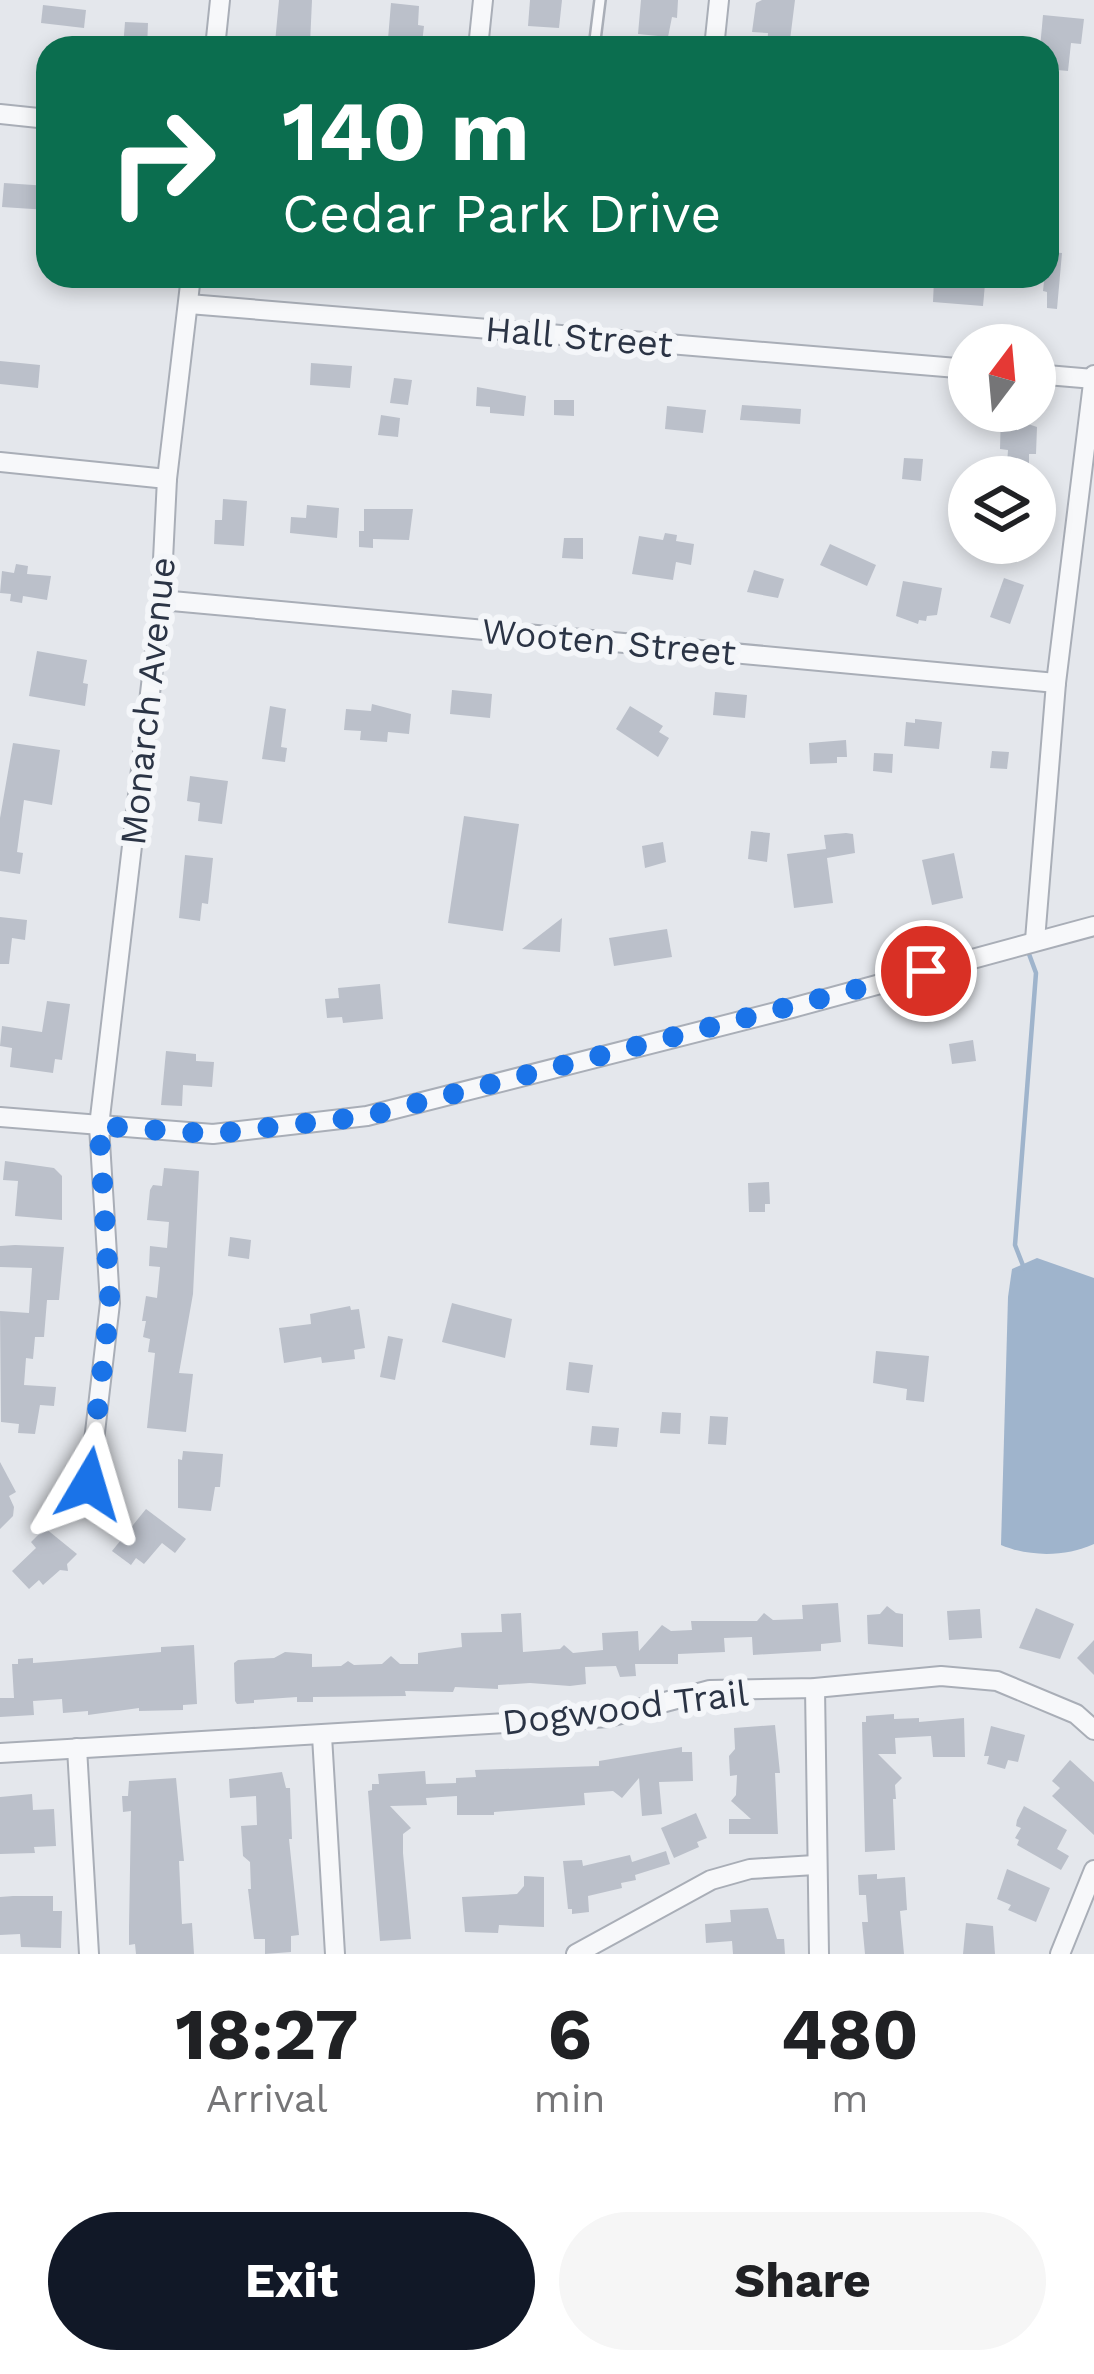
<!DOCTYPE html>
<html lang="en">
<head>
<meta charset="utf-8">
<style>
	:root { --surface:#fff; --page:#f6f6f6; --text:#202124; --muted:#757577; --accent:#111827 }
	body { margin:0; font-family:"Work Sans",sans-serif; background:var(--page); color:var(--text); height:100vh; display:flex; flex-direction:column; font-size:45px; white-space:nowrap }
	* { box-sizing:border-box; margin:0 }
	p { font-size:39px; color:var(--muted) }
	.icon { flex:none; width:66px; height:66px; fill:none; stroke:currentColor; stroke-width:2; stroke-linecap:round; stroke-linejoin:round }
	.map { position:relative; height:1954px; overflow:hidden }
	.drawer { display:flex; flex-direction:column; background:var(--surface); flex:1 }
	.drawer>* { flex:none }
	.hud { position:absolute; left:36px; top:36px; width:1023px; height:252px; border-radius:36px; box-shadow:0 6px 18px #0003; background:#0b6e4f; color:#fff; overflow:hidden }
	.needle { width:78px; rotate:16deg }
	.controls { position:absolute; left:948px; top:324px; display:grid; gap:24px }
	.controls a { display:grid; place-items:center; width:108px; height:108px; border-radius:50%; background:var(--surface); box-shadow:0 6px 18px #0003; font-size:60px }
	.pin { position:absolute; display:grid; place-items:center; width:102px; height:102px; color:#fff; margin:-51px; border:6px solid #fff; border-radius:50%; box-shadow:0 3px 12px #0007 }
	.me { position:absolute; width:132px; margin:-66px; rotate:7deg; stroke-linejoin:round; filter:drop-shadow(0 0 9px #0008) }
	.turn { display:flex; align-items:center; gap:42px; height:252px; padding:0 48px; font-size:54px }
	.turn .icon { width:156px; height:156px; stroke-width:2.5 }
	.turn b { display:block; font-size:84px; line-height:102px }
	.eta { display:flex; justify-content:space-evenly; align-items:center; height:204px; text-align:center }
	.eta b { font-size:72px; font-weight:700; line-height:84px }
	.button { display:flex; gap:24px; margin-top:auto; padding:24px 48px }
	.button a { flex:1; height:138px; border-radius:72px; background:var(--accent); color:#fff; font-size:48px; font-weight:700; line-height:138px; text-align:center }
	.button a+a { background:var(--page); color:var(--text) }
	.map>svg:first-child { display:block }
	.water { fill:#9fb4cc }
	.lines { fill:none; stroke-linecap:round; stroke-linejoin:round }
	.stream { stroke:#9fb4cc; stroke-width:4.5 }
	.building { fill:#bbc0ca }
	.service-casing { stroke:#a9aeb7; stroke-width:14 }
	.minor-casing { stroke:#a9aeb7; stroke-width:22 }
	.service { stroke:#f7f8fa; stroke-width:9 }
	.minor { stroke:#f7f8fa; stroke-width:18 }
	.route { stroke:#1a73e8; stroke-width:21; stroke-dasharray:0 37.8 }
	.labels { text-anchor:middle; stroke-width:12; stroke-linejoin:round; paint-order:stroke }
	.street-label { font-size:36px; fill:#2b3445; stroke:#f4f6f9 }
</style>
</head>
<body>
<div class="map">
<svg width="1094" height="1954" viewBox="0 0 1094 1954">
	<rect width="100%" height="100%" fill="#e4e7ec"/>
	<path class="water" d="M1037 1258 1094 1278V1544C1066 1557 1029 1557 1001 1545L1008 1297 1012 1269Z"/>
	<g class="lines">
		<path class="stream" d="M1024 1268 1015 1245 1036 973 1029 954"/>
	</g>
	<g class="building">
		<path d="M279 0H312L310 44 275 43Z"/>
		<path d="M530 0H562L559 28 528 26Z"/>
		<path d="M641 0H678L677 18 672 17 668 37 638 34Z"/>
		<path d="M762 0H795L789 48H767L768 33 752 32 756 3Z"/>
		<path d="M391 3 419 6 418 25 424 26 422 43 388 39Z"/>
		<path d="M43 5 86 10 84 28 41 23Z"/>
		<path d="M1043 15 1084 19 1081 44 1071 43 1068 71 1047 69V48H1040Z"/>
		<path d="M125 22 148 23 147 48H123Z"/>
		<path d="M4 183 48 186V210L2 207Z"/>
		<path d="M1047 252 1062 253 1057 309 1047 308V292L1043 291Z"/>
		<path d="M934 280 985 284 983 306 933 302Z"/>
		<path d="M0 361 40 365 38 388 0 384Z"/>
		<path d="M311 363 352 366 350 388 310 385Z"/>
		<path d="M394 378 412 380 408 405 390 403Z"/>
		<path d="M477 387 526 396 524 416 490 413V407L476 406Z"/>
		<path d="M554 400H574V416L554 415Z"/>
		<path d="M742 405 801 409 800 424 740 420Z"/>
		<path d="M667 406 706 410 703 433 665 429Z"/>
		<path d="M1001 411H1023L1022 422 1037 427 1036 454H1029V464H1007L1008 450 1000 449Z"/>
		<path d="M381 415 400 418 398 437 378 435Z"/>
		<path d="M904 458 923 459 921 481 902 479Z"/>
		<path d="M223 499 247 501 244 546 214 544 215 520H222Z"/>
		<path d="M307 505 339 508 337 538 290 533 291 517 306 518Z"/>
		<path d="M364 509H413L409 540 373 539V548L359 547V531H364Z"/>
		<path d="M665 533 677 535 676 541 694 544 691 565 676 562 673 580 632 574 639 536 663 540Z"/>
		<path d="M564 538H583V559L562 558Z"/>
		<path d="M830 544 876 565 867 586 820 565Z"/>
		<path d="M16 564 28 566 27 574 51 576 47 600 23 596 22 603 10 601 11 594 0 593 2 571 14 573Z"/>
		<path d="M754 570 784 579 778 598 747 592Z"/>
		<path d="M1004 578 1024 585 1010 624 990 617Z"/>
		<path d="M903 581 942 588 937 615 927 616 926 621 919 620 918 624 896 616Z"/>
		<path d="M37 651 87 660 83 683 88 684 85 706 29 696Z"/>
		<path d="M452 690 492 694 490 718 450 714Z"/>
		<path d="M715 692 747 695 745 718 713 715Z"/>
		<path d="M372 704 411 714 409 734 388 732 387 742 360 740 361 731 344 730 346 709 371 711Z"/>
		<path d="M270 706 286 709 281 747 287 748 285 762 262 759Z"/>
		<path d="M630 706 663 726 659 732 669 738 658 757 616 729Z"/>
		<path d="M915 719 942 722 939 749 904 746 906 722 915 723Z"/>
		<path d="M846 740 847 757H837V763L810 764 809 743Z"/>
		<path d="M13 743 60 750 52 805 24 800 17 852 23 853 20 874 0 871V818Z"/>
		<path d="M992 751 1009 752 1007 769 990 768Z"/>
		<path d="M874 753 893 754 892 773 873 771Z"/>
		<path d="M190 776 228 781 222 824 198 821 200 803 187 801Z"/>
		<path d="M464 816 519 824 503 931 448 923Z"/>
		<path d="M751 831 770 833 767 862 748 859Z"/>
		<path d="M846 833 853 834 855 853 827 858 833 903 794 908 787 854 826 849 824 835Z"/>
		<path d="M663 842 666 862 645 868 642 846Z"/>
		<path d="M954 853 963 898 932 905 922 860Z"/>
		<path d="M185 855 213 858 208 904 202 903 200 921 179 918Z"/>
		<path d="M0 917 27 920 25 940 12 938 9 964H0Z"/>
		<path d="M562 918 560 952 522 949Z"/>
		<path d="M667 929 672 957 614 966 609 938Z"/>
		<path d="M380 984 383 1019 343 1023 342 1017 327 1018 325 999 339 998 338 988Z"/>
		<path d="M47 1001 70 1004 62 1060 55 1059 53 1073 10 1067 12 1048 0 1046 2 1026 42 1032Z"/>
		<path d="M973 1040 976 1061 952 1064 949 1044Z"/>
		<path d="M166 1051 196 1054V1061L214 1062 212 1087 183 1085 182 1106 161 1105Z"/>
		<path d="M5 1161 54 1168 62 1176V1220L15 1216 18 1181 3 1180Z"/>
		<path d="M164 1168 199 1171 193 1294 179 1373 193 1374 186 1432 147 1428 155 1353 148 1352 150 1339 143 1337 146 1321H142L146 1296 157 1298 160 1267 149 1266 150 1246 167 1248 169 1222 147 1220 150 1190 153 1185 162 1186Z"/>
		<path d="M769 1182 770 1204H765V1212H749L748 1183Z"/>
		<path d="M230 1237 251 1240 249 1259 228 1256Z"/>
		<path d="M15 1245 64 1247 59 1300H47L44 1337H35L33 1359 26 1358 24 1385 56 1387 54 1406 40 1405 35 1434 18 1433 19 1424 1 1422 0 1311 29 1313 32 1268 0 1267V1246Z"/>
		<path d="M452 1303 512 1319 505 1358 442 1342Z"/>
		<path d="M350 1306 351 1310 359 1309 365 1348 354 1350 355 1359 322 1363 321 1357 284 1363 279 1328 311 1324 310 1314Z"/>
		<path d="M388 1336 403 1339 395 1380 380 1377Z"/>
		<path d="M876 1351 929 1356 924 1402 906 1400 907 1389 873 1383Z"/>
		<path d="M569 1362 593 1365 589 1393 566 1390Z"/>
		<path d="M662 1412 681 1413 680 1434 660 1433Z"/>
		<path d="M710 1416 728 1417 726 1445 708 1444Z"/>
		<path d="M592 1426 619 1428 617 1447 590 1445Z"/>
		<path d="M183 1451 223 1454 220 1487H215L211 1511 178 1508V1459L182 1460Z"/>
		<path d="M0 1462 16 1492 9 1496 14 1507 13 1516 0 1529Z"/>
		<path d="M146 1509 186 1539 175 1553 162 1543 144 1564 136 1558 131 1565 112 1551Z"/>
		<path d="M45 1528 77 1554 67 1564 68 1571 60 1570 43 1585 39 1580 29 1589 12 1571 36 1548 31 1542Z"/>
		<path d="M838 1603 841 1642 821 1644V1651L753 1655 752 1637 724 1638 725 1652 678 1654V1664H635L636 1676 620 1677 616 1666 585 1667 586 1684 570 1686 530 1683 498 1685V1689L455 1687 453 1692 405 1691 406 1696 313 1697V1702H297V1697L254 1700V1703L237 1704 235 1701 234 1663 238 1660 274 1658 285 1652 312 1654V1667L341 1666 348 1661 354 1665 382 1664 391 1656 400 1664H418V1653L462 1647 461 1633 502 1632 501 1614 521 1613 523 1652 560 1649 564 1645 573 1653 603 1650 602 1633 638 1631 639 1651 662 1625 671 1631 692 1630 691 1621H757L764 1613 773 1620 803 1619 802 1605Z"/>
		<path d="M887 1606 896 1613 903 1614V1647L868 1644 867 1615 880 1614Z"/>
		<path d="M1036 1608 1074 1624 1060 1659 1019 1648Z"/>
		<path d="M980 1609 982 1638 949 1640 947 1611Z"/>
		<path d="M1094 1640V1675L1077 1658Z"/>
		<path d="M194 1645 197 1704 183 1705V1710L139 1711V1708L88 1715V1711L63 1713 62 1699 33 1701 34 1715 0 1717V1698H14L12 1664H18V1659L33 1658V1663L60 1661 161 1652V1647Z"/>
		<path d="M894 1714V1719L919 1718V1722L964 1718 965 1757H933L931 1736 895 1738 896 1754H878L902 1778 895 1785 896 1799H893L895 1850 865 1852 862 1722H866V1716Z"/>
		<path d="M775 1725 780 1773H775L778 1834H729V1819H751L731 1801 736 1795 737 1775 730 1776 729 1756 735 1749 734 1728Z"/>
		<path d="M991 1726 1025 1735 1018 1762 1008 1760 1005 1769 987 1764 989 1756H984Z"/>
		<path d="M682 1747V1752H692L693 1781 659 1782 662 1814 642 1816 639 1778 622 1798 613 1791 584 1793 585 1805 494 1812V1815H457V1796L426 1798 427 1805 390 1806 411 1828 403 1834V1853L411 1939 380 1941 368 1791 372 1790V1784H379L378 1774 425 1771 426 1784 456 1783V1778L476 1777 475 1770 599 1766V1761Z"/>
		<path d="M1070 1760 1094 1782V1835L1052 1796 1060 1788 1052 1781Z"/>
		<path d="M282 1772 286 1788H290L292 1839H289L299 1935 291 1936V1952L265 1954V1939H254L248 1889H251L250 1862 243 1856 241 1826 257 1825 256 1796 230 1798 229 1779Z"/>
		<path d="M176 1778 184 1861H179L182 1924 192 1923 194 1954H136L135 1944 129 1945V1927L131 1811 123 1812 122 1796H128L129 1781Z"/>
		<path d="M32 1794 33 1810 54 1809 56 1846 34 1847 35 1853 0 1854V1797Z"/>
		<path d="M1024 1806 1067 1830 1057 1849 1069 1856 1061 1870 1017 1845 1019 1840 1015 1838 1021 1828 1016 1826 1017 1820Z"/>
		<path d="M696 1813 707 1838 697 1842 699 1847 674 1858 661 1828Z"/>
		<path d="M666 1851 670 1864 635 1875 636 1880 621 1883 622 1888 588 1896 589 1912 572 1914V1909H568L563 1861 582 1860 583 1866 630 1855 632 1862Z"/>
		<path d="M1007 1869 1050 1888 1036 1922 1008 1910 1011 1905 997 1899Z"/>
		<path d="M877 1874V1879L905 1877 907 1910 900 1911 904 1954H865L862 1922H868L866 1895H859L858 1875Z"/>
		<path d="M524 1876 544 1877V1927L499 1925 498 1933 465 1932 462 1897 517 1894 524 1886Z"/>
		<path d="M13 1896H53V1911H62L61 1948 21 1947 20 1934 0 1935V1897Z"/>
		<path d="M768 1908 777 1939H784L785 1954H733L732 1941 706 1943 705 1924 731 1922 730 1910Z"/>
		<path d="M966 1923 993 1926 995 1954H963Z"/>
	</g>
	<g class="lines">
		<defs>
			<path id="service" d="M594 48 600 0"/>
			<g id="minor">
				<path d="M215 48 220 0"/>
				<path d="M478 48 483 0"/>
				<path d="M714 48 719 0"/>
				<path d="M0 114 48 119"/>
				<path d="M189 304 969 369"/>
				<path d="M1035 374 1094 379"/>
				<path d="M0 462 167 479"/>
				<path d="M161 600 1056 683"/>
				<path d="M1035 940 1056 683 1094 375"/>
				<path d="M0 1117 213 1134 367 1116 792 1008 1094 926"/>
				<path d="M89 1484 110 1303 99 1126 161 600 167 479 191 276"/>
				<path d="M815 1688 819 1954"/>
				<path d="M322 1736 335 1954"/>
				<path d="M77 1748 89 1954"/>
				<path d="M0 1753 609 1717 710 1690 815 1688 941 1676 997 1681 1076 1714 1094 1730"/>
				<path d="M576 1954 711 1880 750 1869 815 1865"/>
				<path d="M1060 1954 1094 1870"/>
			</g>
		</defs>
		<use href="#service" class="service-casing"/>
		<use href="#minor" class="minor-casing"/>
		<use href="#service" class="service"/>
		<use href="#minor" class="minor"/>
	</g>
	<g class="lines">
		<path class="route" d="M89 1484 110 1303 99 1126 213 1134 368 1116 926 971"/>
	</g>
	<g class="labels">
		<g class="street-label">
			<text transform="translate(579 336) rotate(5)" y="13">Hall Street</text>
			<text transform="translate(609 641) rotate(5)" y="13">Wooten Street</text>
			<text transform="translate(147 701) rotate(-84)" y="13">Monarch Avenue</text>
			<text transform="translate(625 1707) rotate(-7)" y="13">Dogwood Trail</text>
		</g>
	</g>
</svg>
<div class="controls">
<a><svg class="needle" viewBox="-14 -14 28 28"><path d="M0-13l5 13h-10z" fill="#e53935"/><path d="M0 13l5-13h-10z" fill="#757577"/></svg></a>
<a><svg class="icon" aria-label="layers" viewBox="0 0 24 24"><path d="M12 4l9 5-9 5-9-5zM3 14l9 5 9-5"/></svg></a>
</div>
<div class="pin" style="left:926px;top:971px;background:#d93025"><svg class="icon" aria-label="arrive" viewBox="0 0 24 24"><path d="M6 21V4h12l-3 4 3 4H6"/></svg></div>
<svg class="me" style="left:89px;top:1484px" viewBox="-20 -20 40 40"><path d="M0-17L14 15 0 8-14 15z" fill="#1a73e8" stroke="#fff" stroke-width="4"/></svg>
<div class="hud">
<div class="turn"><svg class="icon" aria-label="right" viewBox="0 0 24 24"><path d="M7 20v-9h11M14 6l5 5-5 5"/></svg><div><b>140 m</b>Cedar Park Drive</div></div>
</div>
</div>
<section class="drawer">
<div class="eta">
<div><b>18:27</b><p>Arrival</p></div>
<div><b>6</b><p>min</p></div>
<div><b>480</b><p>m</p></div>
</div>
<div class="button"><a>Exit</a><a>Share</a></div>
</section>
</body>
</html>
